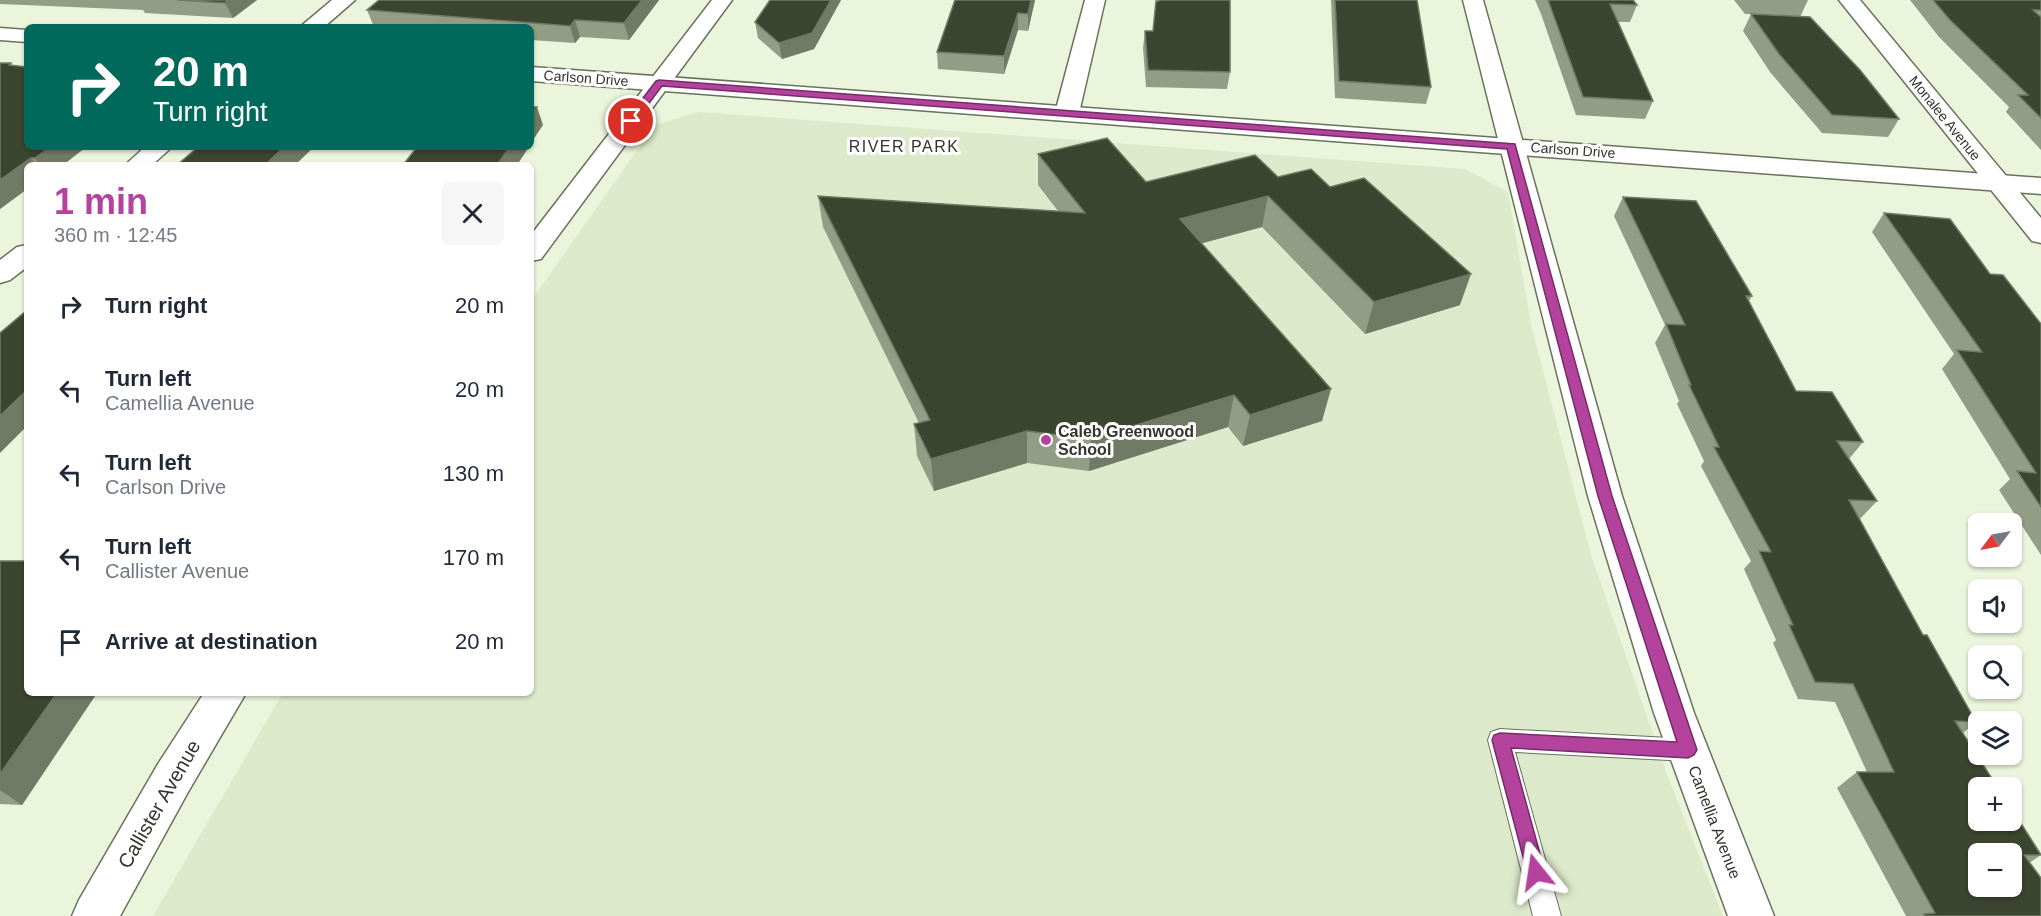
<!DOCTYPE html>
<html lang="en">
<head>
<meta charset="utf-8">
<style>
	:root { --surface:#fff; --page:#f6f6f7; --text:#1f2937; --muted:#747a83; --accent:#b4439e }
	body { margin:0; font-family:Helvetica,sans-serif; background:var(--page); color:var(--text); height:100vh; display:flex; flex-direction:column; font-size:22px; white-space:nowrap }
	* { box-sizing:border-box; margin:0 }
	p { font-size:20px; color:var(--muted) }
	.icon { flex:none; width:33px; height:33px; fill:none; stroke:currentColor; stroke-width:2; stroke-linecap:round; stroke-linejoin:round }
	.map { position:relative; flex:1; overflow:hidden }
	.panel { position:absolute; left:24px; top:162px; width:510px; height:534px; display:flex; flex-direction:column; background:var(--surface); border-radius:9px; box-shadow:0 2px 4px #0004 }
	.panel>* { flex:none }
	.top-card { position:absolute; left:24px; top:24px; width:510px; height:126px; border-radius:9px; box-shadow:0 2px 4px #0004; background:#00695c; color:#fff; overflow:hidden }
	.needle { width:39px; rotate:238deg }
	.fabs { position:absolute; left:1968px; top:513px; display:grid; gap:12px }
	.fabs a { display:grid; place-items:center; width:54px; height:54px; border-radius:9px; background:var(--surface); box-shadow:0 2px 4px #0004; font-size:30px }
	.pin { position:absolute; display:grid; place-items:center; width:51px; height:51px; color:#fff; margin:-26px; border:3px solid #fff; border-radius:50%; box-shadow:0 2px 6px #0007 }
	.me { position:absolute; width:66px; margin:-33px; rotate:345deg; stroke-linejoin:round; filter:drop-shadow(0 0 4px #0008) }
	.turn { display:flex; align-items:center; gap:21px; height:126px; padding:0 30px; font-size:27px }
	.turn .icon { width:78px; height:78px; stroke-width:2.5 }
	.turn b { display:block; font-size:42px; line-height:51px }
	.round { display:grid; place-items:center; flex:none; width:63px; height:63px; border-radius:9px; background:var(--page) }
	.headline { display:flex; align-items:center; justify-content:space-between; height:102px; padding:0 30px }
	h1 { font-size:36px; font-weight:600; line-height:45px; color:var(--accent) }
	ul { padding:0; list-style:none }
	li { display:flex; align-items:center; gap:18px; height:84px; padding:0 30px }
	li div { flex:1 }
	li b { display:block; font-size:22px }
	li em { font-style:normal }
	.map>svg:first-child { display:block }
	.built { fill:#dce9ca }
	.lines { fill:none; stroke-linecap:round; stroke-linejoin:round }
	.service-casing { stroke:#68725c; stroke-width:2 }
	.minor-casing { stroke:#68725c; stroke-width:3 }
	.tertiary-casing { stroke:#68725c; stroke-width:3 }
	.service { fill:#fff; fill-rule:evenodd }
	.minor { fill:#fff; fill-rule:evenodd }
	.tertiary { fill:#fff; fill-rule:evenodd }
	.wall { fill:#939d86 }
	.shaded-wall { fill:#707a64 }
	.building { fill:#3c4530; stroke:#707a64; stroke-width:1.5; fill-rule:evenodd }
	.route { fill:#b4439e; stroke:#752c67; stroke-width:1.5 }
	.poi-dot { fill:#b4439e; stroke:#fff; stroke-width:2 }
	.labels { text-anchor:middle; stroke-width:6; stroke-linejoin:round; paint-order:stroke }
	.far-street-label { font-size:14px; fill:#31352b; stroke:#fff }
	.far-quarter-label { font-size:16px; letter-spacing:1.5px; fill:#31352b; stroke:#fff }
	.poi-label { font-size:16px; font-weight:bold; fill:#31352b; stroke:#fff; text-anchor:start }
	.street-label { font-size:16px; fill:#31352b; stroke:#fff }
	.near-street-label { font-size:20px; fill:#31352b; stroke:#fff }
</style>
</head>
<body>
<div class="map">
<svg width="2041" height="916" viewBox="0 0 2041 916">
	<rect width="100%" height="100%" fill="#eaf5dc"/>
	<path class="built" d="M699 112 1465 169 1508 192 1531 325 1591 555 1668 777 1723 916H153L283 693H531V301L655 125Z"/>
	<g class="lines">
		<defs>
			<path id="service" d="M1500 729 1688 739 1697 742 1700 750 1697 758 1688 761 1515 752 1561 916H1533L1488 740 1491 732Z"/>
			<g id="minor">
				<path d="M332 0H355L324 27H300Z"/>
				<path d="M712 0H732L541 259 531 261V235Z"/>
				<path d="M1085 0H1105L1079 113 1075 118 1067 120 1059 118 1055 113Z"/>
				<path d="M1463 0H1483L1622 496 1694 713 1774 916H1728L1654 713 1588 496Z"/>
				<path d="M1839 0H1860L2041 218V243L2032 241Z"/>
				<path d="M145 147H172L152 165H125Z"/>
				<path d="M27 245V267L10 280 0 283V260L17 247Z"/>
				<path d="M204 693H246L188 792 120 916H72L79 900 158 764Z"/>
			</g>
			<g id="tertiary">
				<path d="M0 28 27 30V42L0 40Z"/>
				<path d="M531 67 2041 178V194L531 81Z"/>
			</g>
		</defs>
		<use href="#service" class="service-casing"/>
		<use href="#minor" class="minor-casing"/>
		<use href="#tertiary" class="tertiary-casing"/>
		<use href="#service" class="service"/>
		<use href="#minor" class="minor"/>
		<use href="#tertiary" class="tertiary"/>
	</g>
	<g class="wall">
		<path d="M0 0H257L233 18 145 13 143 10 0 4Z"/>
		<path d="M659 0 629 40 580 37 575 43 531 40V27H374L367 10Z"/>
		<path d="M770 0H841L814 49 782 59 758 38 755 22Z"/>
		<path d="M1035 0 1028 31 1018 30 1004 74 938 69 937 52Z"/>
		<path d="M1331 0H1417L1431 87 1426 104 1335 98Z"/>
		<path d="M1535 0H1633L1637 5 1630 22H1618L1653 101 1645 119 1576 115 1541 14Z"/>
		<path d="M1734 0H1808L1800 17 1899 119 1888 137 1822 133 1770 72 1743 31 1751 14H1745Z"/>
		<path d="M1910 0H2041V150L2006 112 2009 107 1939 37Z"/>
		<path d="M1145 31H1153L1230 72 1227 89 1146 87 1143 48Z"/>
		<path d="M11 63 12 65 27 147H86L63 165H27V189L0 209Z"/>
		<path d="M1038 154 1146 182 1278 177 1460 305 1365 334 1262 227 1202 243 1322 421 1243 446 1228 427 1089 471 1027 463 934 491 917 456 914 424 919 423 823 227 818 196 1058 211 1038 185Z"/>
		<path d="M1623 197 1752 296 1749 301 1796 391 1863 442 1849 459 1877 501 1860 519 1923 635 1976 722 1963 733 2041 855 2029 863 2041 916H1906L1837 788 1857 772H1867L1835 702 1798 699 1773 643 1776 640 1744 569 1751 561 1701 466 1704 461 1677 404 1679 401 1655 343 1665 325 1614 216Z"/>
		<path d="M1884 213 1990 274 2041 324V555L1999 490 2010 479 1942 369 1954 354 1872 232Z"/>
		<path d="M0 561 27 693H97L22 805 0 804Z"/>
	</g>
	<g class="shaded-wall">
		<path d="M228 0H257L233 18 225 3Z"/>
		<path d="M642 0H659L629 40 624 23Z"/>
		<path d="M831 0H841L814 49 782 59 779 43Z"/>
		<path d="M1031 0H1035L1028 31V14Z"/>
		<path d="M1018 13V30L1004 74V56Z"/>
		<path d="M575 20 580 37 575 43 570 26Z"/>
		<path d="M537 107 543 125 531 143V116Z"/>
		<path d="M50 147H86L63 165H39L35 158Z"/>
		<path d="M284 147H314L295 165H265Z"/>
		<path d="M510 147H529L517 165H497Z"/>
		<path d="M31 158 37 165H27V189L0 209V180Z"/>
		<path d="M1268 196 1262 227 1177 250 1180 219Z"/>
		<path d="M1471 274 1460 305 1365 334 1374 302Z"/>
		<path d="M1331 389 1322 421 1243 446 1250 415Z"/>
		<path d="M27 390V426L0 453V416Z"/>
		<path d="M1234 395 1228 427 1089 471 1091 439Z"/>
		<path d="M1027 431V463L934 491 931 459Z"/>
		<path d="M57 693H97L22 805 0 790V774Z"/>
	</g>
	<g class="building">
		<path d="M178 0H228L225 3Z"/>
		<path d="M379 0H642L624 23 575 20 570 26 367 10Z"/>
		<path d="M770 0H831L812 33 779 43 755 22Z"/>
		<path d="M955 0H1031L1028 14 1018 13 1004 56 937 52Z"/>
		<path d="M1159 0H1230V72L1148 70 1145 31H1153L1156 1H1159Z"/>
		<path d="M1335 0H1417L1431 87 1339 81Z"/>
		<path d="M1548 0H1633L1637 5 1610 4 1653 101 1583 97Z"/>
		<path d="M1933 0H2041V10H2033L2041 17V118L2018 95H2028L1950 20Z"/>
		<path d="M1751 14 1810 17 1860 70 1899 119 1832 115 1779 54Z"/>
		<path d="M0 63H11L9 65 27 67V147H50L35 158H31L0 180Z"/>
		<path d="M531 107H537L531 116Z"/>
		<path d="M1107 138 1146 182 1255 155 1278 177 1311 169 1330 187 1364 178 1471 274 1374 302 1268 196 1180 219 1331 389 1250 415 1234 395 1091 439 1027 431 931 459 914 424 930 420 818 196 1085 213 1038 154Z"/>
		<path d="M198 147H284L265 165H177Z"/>
		<path d="M417 147H510L497 165H403Z"/>
		<path d="M1623 197 1696 201 1752 296H1746L1796 391 1832 392 1863 442 1837 441 1877 501 1849 500 1923 635H1927L1976 722 1955 721 1998 788H1978V820H2012V809L2041 855H2024L2041 878V916H1925L1924 914 1935 913 1857 772H1894L1853 684 1815 682 1789 625H1793L1759 551 1771 552 1714 447H1719L1689 385H1691L1666 324 1685 325ZM1978 854H2012V886H1978Z"/>
		<path d="M1884 213 1950 219 1990 274 2003 275 2041 324V507L2017 471 2036 473 1957 350 1982 352Z"/>
		<path d="M27 310V390L0 416V333Z"/>
		<path d="M0 561H27V693H57L0 774Z"/>
	</g>
	<path class="route" d="M659 80 1515 144 1612 496 1697 750 1694 755 1688 758 1511 748 1545 872 1542 879 1536 881 1529 879 1492 740 1494 735 1500 733 1677 742 1598 496 1507 149 662 86 634 123H627V119L656 81Z"/>
	<circle class="poi-dot" cx="1046" cy="440" r="6"/>
	<g class="labels">
		<g class="far-street-label">
			<text transform="translate(586 78) rotate(4)" y="5">Carlson Drive</text>
			<text transform="translate(1945 118) rotate(51)" y="5">Monalee Avenue</text>
			<text transform="translate(1573 150) rotate(4)" y="5">Carlson Drive</text>
		</g>
		<g class="far-quarter-label">
			<text x="904" y="152">RIVER PARK</text>
		</g>
		<g class="poi-label">
			<text x="1058" y="437">Caleb Greenwood<tspan x="1058" dy="18">School</tspan></text>
		</g>
		<g class="street-label">
			<text transform="translate(1715 822) rotate(69)" y="6">Camellia Avenue</text>
		</g>
		<g class="near-street-label">
			<text transform="translate(159 804) rotate(-60)" y="7">Callister Avenue</text>
		</g>
	</g>
</svg>
<div class="fabs">
<a><svg class="needle" viewBox="-14 -14 28 28"><path d="M0-13l5 13h-10z" fill="#e53935"/><path d="M0 13l5-13h-10z" fill="#747a83"/></svg></a>
<a><svg class="icon" aria-label="sound" viewBox="0 0 24 24"><path d="M4 9h4l5-4v14l-5-4H4zM17 9q2 3 0 6"/></svg></a>
<a><svg class="icon" aria-label="search" viewBox="0 0 24 24"><circle cx="10" cy="10" r="6"/><path d="M15 15l6 6"/></svg></a>
<a><svg class="icon" aria-label="layers" viewBox="0 0 24 24"><path d="M12 4l9 5-9 5-9-5zM3 14l9 5 9-5"/></svg></a>
<a>+</a>
<a>−</a>
</div>
<div class="pin" style="left:631px;top:121px;background:#d93025"><svg class="icon" aria-label="arrive" viewBox="0 0 24 24"><path d="M6 21V4h12l-3 4 3 4H6"/></svg></div>
<svg class="me" style="left:1536px;top:872px" viewBox="-20 -20 40 40"><path d="M0-17L14 15 0 8-14 15z" fill="#b4439e" stroke="#fff" stroke-width="4"/></svg>
<div class="top-card">
<div class="turn"><svg class="icon" aria-label="right" viewBox="0 0 24 24"><path d="M7 20v-9h11M14 6l5 5-5 5"/></svg><div><b>20 m</b>Turn right</div></div>
</div>
<section class="panel">
<div class="headline"><div><h1>1 min</h1><p>360 m · 12:45</p></div><a class="round"><svg class="icon" aria-label="close" viewBox="0 0 24 24"><path d="M6 6l12 12M18 6L6 18"/></svg></a></div>
<ul>
<li><svg class="icon" aria-label="right" viewBox="0 0 24 24"><path d="M7 20v-9h11M14 6l5 5-5 5"/></svg><div><b>Turn right</b></div><em>20 m</em></li>
<li><svg class="icon" aria-label="left" viewBox="0 0 24 24"><path d="M17 20v-9H6M10 6l-5 5 5 5"/></svg><div><b>Turn left</b><p>Camellia Avenue</p></div><em>20 m</em></li>
<li><svg class="icon" aria-label="left" viewBox="0 0 24 24"><path d="M17 20v-9H6M10 6l-5 5 5 5"/></svg><div><b>Turn left</b><p>Carlson Drive</p></div><em>130 m</em></li>
<li><svg class="icon" aria-label="left" viewBox="0 0 24 24"><path d="M17 20v-9H6M10 6l-5 5 5 5"/></svg><div><b>Turn left</b><p>Callister Avenue</p></div><em>170 m</em></li>
<li><svg class="icon" aria-label="arrive" viewBox="0 0 24 24"><path d="M6 21V4h12l-3 4 3 4H6"/></svg><div><b>Arrive at destination</b></div><em>20 m</em></li>
</ul>
</section>
</div>
</body>
</html>
